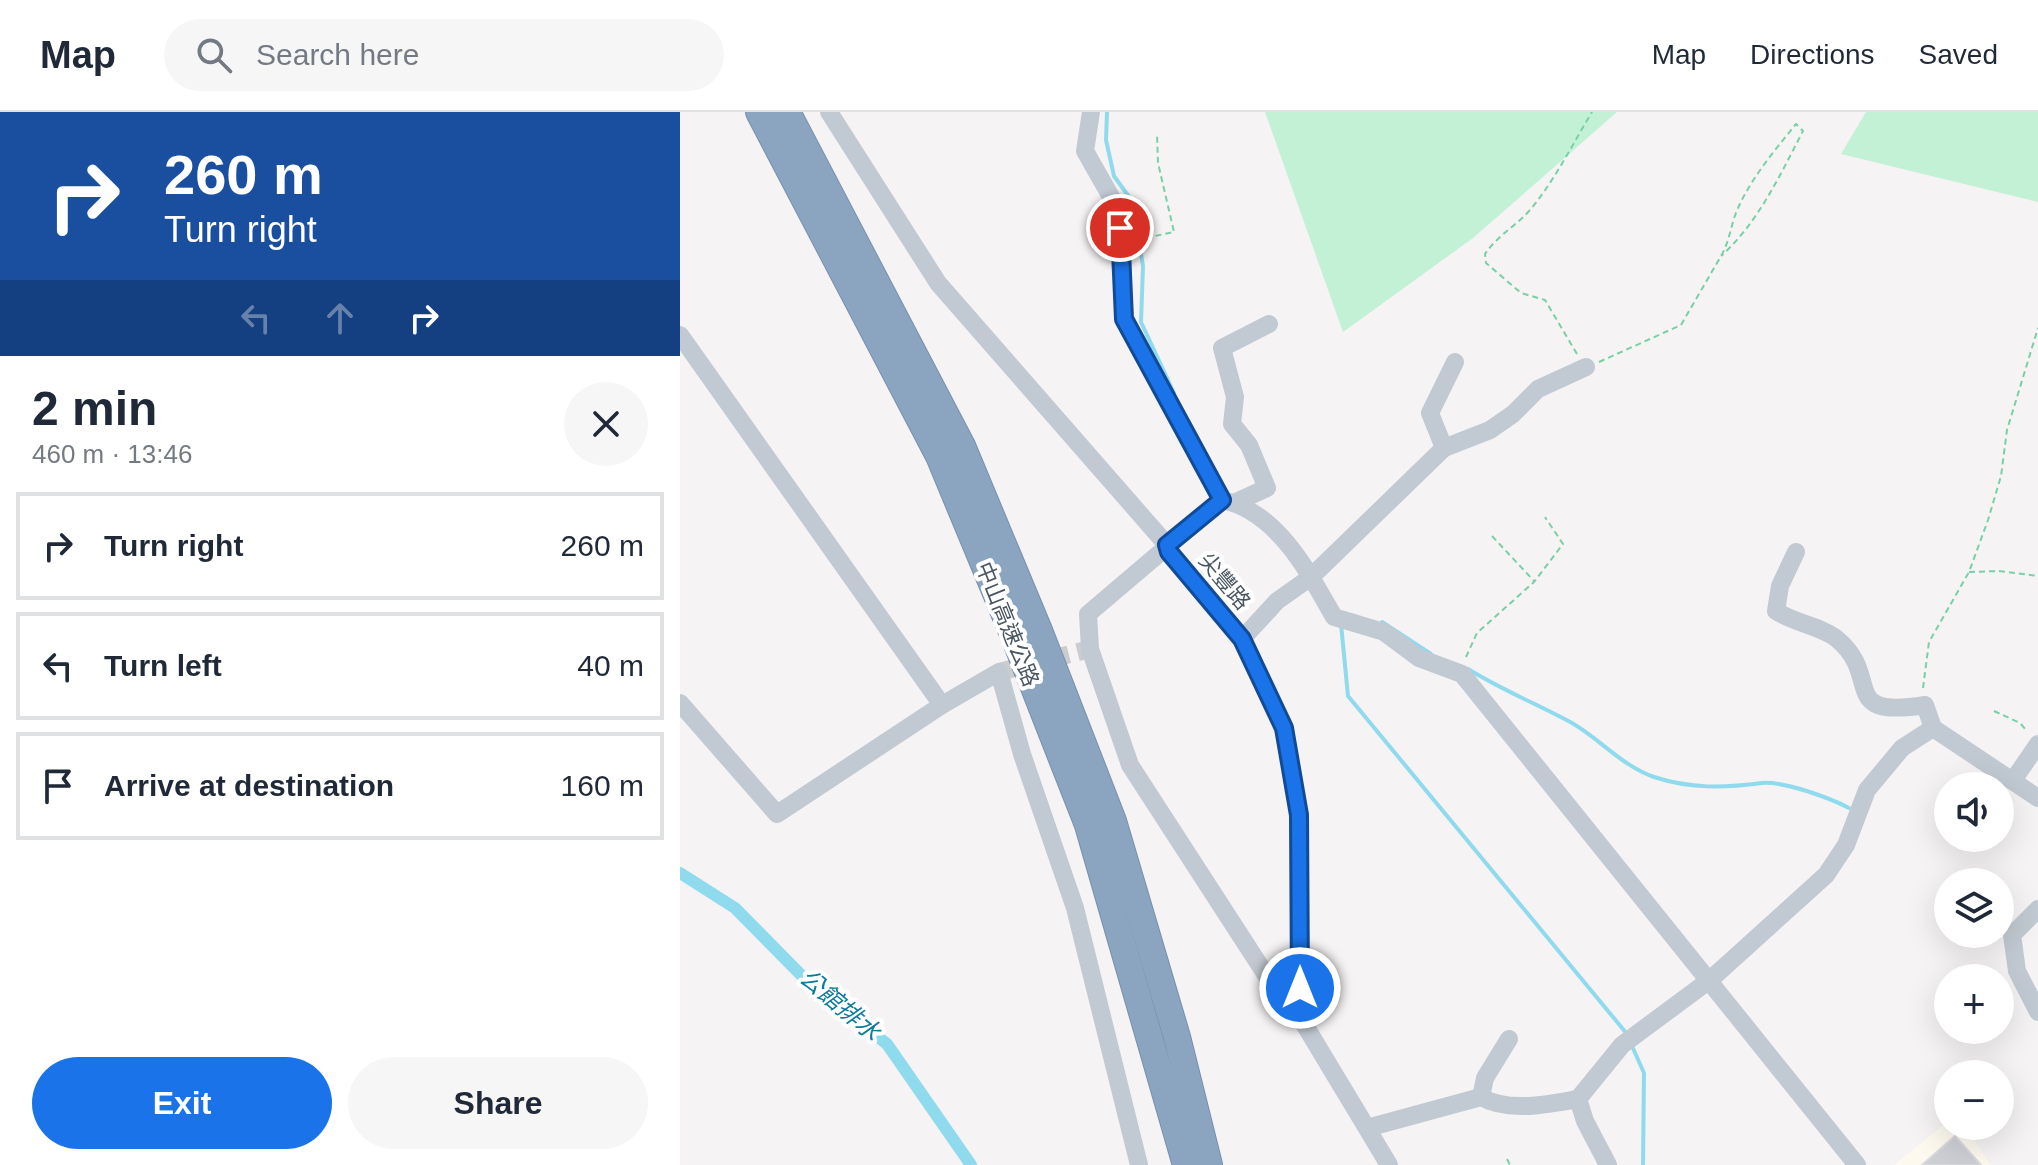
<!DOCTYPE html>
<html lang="en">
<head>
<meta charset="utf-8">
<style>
	:root { --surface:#fff; --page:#f6f6f7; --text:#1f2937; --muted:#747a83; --line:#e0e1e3; --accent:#1a73e8 }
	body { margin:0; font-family:Helvetica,"Noto Sans TC",sans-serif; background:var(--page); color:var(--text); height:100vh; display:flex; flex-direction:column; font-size:30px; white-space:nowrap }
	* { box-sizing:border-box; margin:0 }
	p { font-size:26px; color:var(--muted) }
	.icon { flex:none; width:44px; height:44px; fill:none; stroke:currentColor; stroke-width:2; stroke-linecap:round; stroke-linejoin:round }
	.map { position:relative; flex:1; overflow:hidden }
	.details { display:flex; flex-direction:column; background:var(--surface); width:680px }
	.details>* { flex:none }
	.top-card { background:#1a4fa0; color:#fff; overflow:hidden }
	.buttons { position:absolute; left:1254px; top:660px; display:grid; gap:16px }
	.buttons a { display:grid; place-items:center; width:80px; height:80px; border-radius:50%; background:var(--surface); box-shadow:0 8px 32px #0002; font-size:40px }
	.pin { position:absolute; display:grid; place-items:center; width:68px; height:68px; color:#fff; margin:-34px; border:4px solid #fff; border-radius:50%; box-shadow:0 2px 8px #0007 }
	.me { position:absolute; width:88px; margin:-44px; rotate:0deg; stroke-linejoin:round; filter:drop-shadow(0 0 6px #0008) }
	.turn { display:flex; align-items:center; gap:28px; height:168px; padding:0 32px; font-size:36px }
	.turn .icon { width:104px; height:104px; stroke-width:2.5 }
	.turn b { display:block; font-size:56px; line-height:68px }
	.lanes { display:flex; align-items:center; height:76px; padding:0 32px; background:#0003; justify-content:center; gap:40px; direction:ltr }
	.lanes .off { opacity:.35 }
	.round { display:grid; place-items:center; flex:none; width:84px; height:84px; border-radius:42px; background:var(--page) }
	.overview { display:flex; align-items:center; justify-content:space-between; height:136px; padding:0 32px }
	h1 { font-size:48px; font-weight:700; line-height:60px }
	.action { display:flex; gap:16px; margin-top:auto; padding:16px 32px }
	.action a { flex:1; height:92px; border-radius:48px; background:var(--accent); color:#fff; font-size:32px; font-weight:700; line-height:92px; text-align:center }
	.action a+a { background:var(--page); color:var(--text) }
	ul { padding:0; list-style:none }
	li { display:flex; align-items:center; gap:24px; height:108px; margin:0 16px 12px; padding:0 16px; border:4px solid var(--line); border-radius:0px }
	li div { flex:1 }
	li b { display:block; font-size:30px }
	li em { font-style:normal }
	header { display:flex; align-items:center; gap:48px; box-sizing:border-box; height:112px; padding:0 40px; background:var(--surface); border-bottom:2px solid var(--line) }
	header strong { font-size:38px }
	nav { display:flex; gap:44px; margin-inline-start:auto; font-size:28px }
	.search { width:560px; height:72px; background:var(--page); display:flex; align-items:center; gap:20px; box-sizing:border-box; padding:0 28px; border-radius:44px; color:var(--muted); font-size:30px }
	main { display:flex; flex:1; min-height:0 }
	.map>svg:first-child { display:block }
	.commercial { fill:#fdf9ef }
	.green { fill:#c3f1d5 }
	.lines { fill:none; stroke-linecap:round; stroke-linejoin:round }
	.stream { stroke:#90daee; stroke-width:4 }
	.canal { stroke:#90daee; stroke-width:12 }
	.building { fill:#cdcfd5; stroke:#d7d9de; stroke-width:2 }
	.minor-tunnel { stroke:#caccce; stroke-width:18; stroke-dasharray:18 9; stroke-linecap:butt }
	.highway-casing { stroke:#7690ad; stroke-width:28 }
	.path { stroke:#7ad0a6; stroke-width:2; stroke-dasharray:6 4; stroke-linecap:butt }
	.minor { stroke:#c1cad2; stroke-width:18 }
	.highway { stroke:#8ba5c1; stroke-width:26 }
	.route-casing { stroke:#114b97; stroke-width:20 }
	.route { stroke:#1a73e8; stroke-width:14 }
	.labels { text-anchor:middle; stroke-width:8; stroke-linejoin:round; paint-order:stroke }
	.street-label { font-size:22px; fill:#4a5661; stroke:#fff }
	.water-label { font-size:24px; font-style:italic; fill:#0c7c9b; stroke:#fff }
</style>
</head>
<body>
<header>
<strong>Map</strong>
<div class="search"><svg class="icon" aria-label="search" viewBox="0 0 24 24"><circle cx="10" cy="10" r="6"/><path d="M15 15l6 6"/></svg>Search here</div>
<nav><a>Map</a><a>Directions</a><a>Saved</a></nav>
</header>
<main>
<section class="details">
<div class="top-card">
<div class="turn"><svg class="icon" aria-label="right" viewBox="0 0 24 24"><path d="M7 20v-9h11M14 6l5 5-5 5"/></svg><div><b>260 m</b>Turn right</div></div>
<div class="lanes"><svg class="icon off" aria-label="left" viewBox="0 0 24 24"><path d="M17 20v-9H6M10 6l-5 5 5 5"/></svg><svg class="icon off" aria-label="ahead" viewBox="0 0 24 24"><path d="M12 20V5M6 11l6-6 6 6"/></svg><svg class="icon" aria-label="right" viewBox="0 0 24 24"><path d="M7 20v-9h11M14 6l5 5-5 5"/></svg></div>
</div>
<div class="overview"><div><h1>2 min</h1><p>460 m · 13:46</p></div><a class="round"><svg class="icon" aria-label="close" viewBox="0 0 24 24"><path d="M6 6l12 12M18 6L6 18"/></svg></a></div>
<ul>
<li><svg class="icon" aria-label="right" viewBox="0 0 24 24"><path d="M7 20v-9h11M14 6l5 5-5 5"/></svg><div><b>Turn right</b></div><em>260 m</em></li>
<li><svg class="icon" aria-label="left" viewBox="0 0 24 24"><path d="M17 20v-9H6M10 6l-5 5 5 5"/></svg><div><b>Turn left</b></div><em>40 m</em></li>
<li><svg class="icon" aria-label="arrive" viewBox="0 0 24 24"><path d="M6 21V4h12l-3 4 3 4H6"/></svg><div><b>Arrive at destination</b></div><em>160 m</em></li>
</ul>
<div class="action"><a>Exit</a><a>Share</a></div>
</section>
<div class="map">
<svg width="1358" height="1053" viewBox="0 0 1358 1053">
	<rect width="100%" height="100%" fill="#f5f3f3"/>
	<path class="commercial" d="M1268 1009V1014H1285L1311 1053H1214Z"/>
	<g class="green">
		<path d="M585 0H937L793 126 663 220Z"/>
		<path d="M1186 0H1358V90L1161 42Z"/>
	</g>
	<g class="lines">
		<g class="stream">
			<path d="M427 0 426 28 434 64 452 89 463 154 461 210 494 281"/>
			<path d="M702 510 751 542"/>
			<path d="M661 512 668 584 947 922"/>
			<path d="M788 557C822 578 857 592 892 611 920 627 942 654 974 665 1011 677 1044 676 1082 671 1104 669 1150 686 1169 696"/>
			<path d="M952 934 964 961 963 1053"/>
		</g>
		<path class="canal" d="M0 761 55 796 129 871 207 932 291 1053"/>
	</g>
	<path class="building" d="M1275 1024 1301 1053H1242Z"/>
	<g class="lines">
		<path class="minor-tunnel" d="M319 560 410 537"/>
		<defs>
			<g id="highway">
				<path d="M79 0 259 344 335 527 408 713 506 1053"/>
				<path d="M107 0 282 334 360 521 433 709 497 925 529 1053"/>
			</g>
		</defs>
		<use href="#highway" class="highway-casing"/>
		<g class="path">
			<path d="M456 128 494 120 478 51 477 22"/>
			<path d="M897 242 865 188 841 181 806 151 805 142C818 123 836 114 850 98 875 68 892 33 912 0"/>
			<path d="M919 250 1001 213 1041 144C1050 129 1051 111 1058 96 1072 65 1095 38 1116 12L1123 19C1100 63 1078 111 1041 144"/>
			<path d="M812 424 854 469"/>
			<path d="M1289 460 1319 459 1358 464"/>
			<path d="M786 545 797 521 854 470 883 432 865 405"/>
			<path d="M1243 576 1249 530 1289 460 1308 408 1321 364 1327 318 1358 216"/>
			<path d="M1314 599 1340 611 1347 619"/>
			<path d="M827 1047 830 1053"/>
		</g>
		<g class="minor">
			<path d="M149 0 258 171 487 433 489 440 562 527 604 616 619 703 620 905 709 1053"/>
			<path d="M411 0 405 39 439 99 444 207 542 388C597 399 629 461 654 505L704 520 739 546 782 562 1177 1053"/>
			<path d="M0 223 262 593"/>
			<path d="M775 250 750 301 764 336 810 318 833 302 858 277 906 255"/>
			<path d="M542 388 408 502 410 537 450 653 610 900 620 905"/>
			<path d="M554 391 587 376 569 333 552 312 555 285 542 236 589 212"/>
			<path d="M1116 440 1100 474 1096 499C1114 511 1143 515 1157 527 1203 565 1157 607 1245 593L1253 616 1358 686"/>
			<path d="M562 527 597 489 631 465 764 336"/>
			<path d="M0 591 97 702 262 593 319 560 342 642 395 796 459 1053"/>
			<path d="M1334 667 1358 632"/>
			<path d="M1358 797 1332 823 1337 859 1358 900"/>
			<path d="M801 985 805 966 829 927"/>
			<path d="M898 987 905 1009 928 1053"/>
			<path d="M687 1016 801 985C829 1001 868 992 898 987L942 933 1031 867 1146 763 1166 733 1187 678 1222 636 1253 616"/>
		</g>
		<use href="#highway" class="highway"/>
	</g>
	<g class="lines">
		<defs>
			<path id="route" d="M440 116 444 207 542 388 487 433 489 440 562 527 604 616 619 703 620 876"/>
		</defs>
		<use href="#route" class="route-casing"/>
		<use href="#route" class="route"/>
	</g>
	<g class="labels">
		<g class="street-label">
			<text transform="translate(545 469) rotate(50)" y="8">尖豐路</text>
			<text transform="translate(328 512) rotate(68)" y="8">中山高速公路</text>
		</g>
		<g class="water-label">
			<text transform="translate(160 893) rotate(40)" y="8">公館排水</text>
		</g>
	</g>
</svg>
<div class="buttons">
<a><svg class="icon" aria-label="sound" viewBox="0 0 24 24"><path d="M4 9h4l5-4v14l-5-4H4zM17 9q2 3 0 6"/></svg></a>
<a><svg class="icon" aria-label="layers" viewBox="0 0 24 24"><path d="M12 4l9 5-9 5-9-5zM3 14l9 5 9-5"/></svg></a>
<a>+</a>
<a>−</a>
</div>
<div class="pin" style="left:440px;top:116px;background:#d93025"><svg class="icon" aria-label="arrive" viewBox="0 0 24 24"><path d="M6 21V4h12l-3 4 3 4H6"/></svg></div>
<svg class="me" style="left:620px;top:876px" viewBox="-20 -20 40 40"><circle r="17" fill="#1a73e8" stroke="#fff" stroke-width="3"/><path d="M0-11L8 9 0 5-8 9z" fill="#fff"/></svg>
</div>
</main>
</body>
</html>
